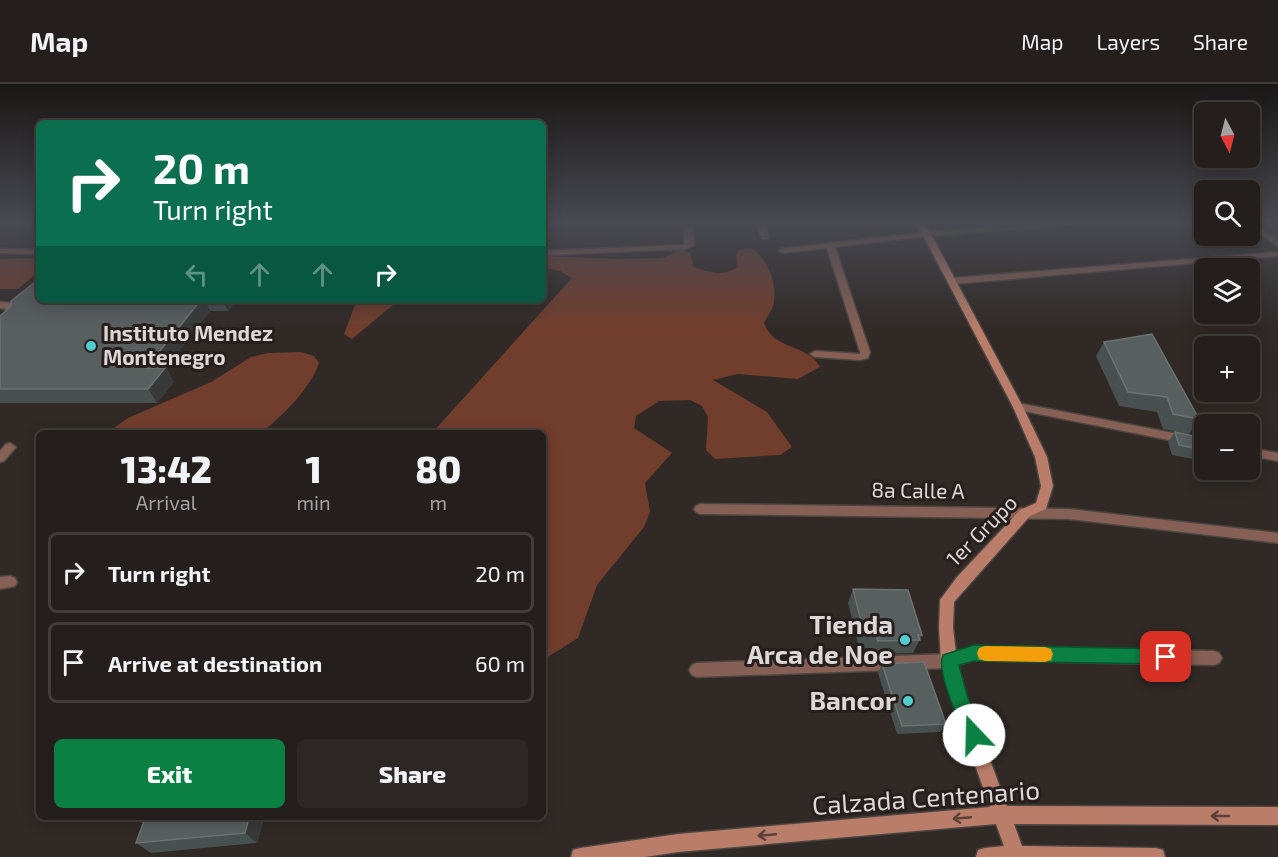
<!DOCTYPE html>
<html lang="en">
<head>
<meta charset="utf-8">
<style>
	:root { --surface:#241f1c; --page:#2c2725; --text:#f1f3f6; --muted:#a3a2a3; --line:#413d3b; --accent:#0b8043 }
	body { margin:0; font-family:"Exo 2",sans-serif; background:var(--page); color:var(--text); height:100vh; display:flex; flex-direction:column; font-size:22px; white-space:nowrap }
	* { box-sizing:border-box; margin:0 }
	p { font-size:20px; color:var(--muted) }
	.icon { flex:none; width:33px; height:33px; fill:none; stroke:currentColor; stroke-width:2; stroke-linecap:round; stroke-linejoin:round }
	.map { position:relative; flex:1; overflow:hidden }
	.details { position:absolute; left:36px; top:346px; width:510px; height:390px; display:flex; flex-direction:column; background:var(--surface); border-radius:9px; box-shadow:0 3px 15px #0003,0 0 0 2px var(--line) }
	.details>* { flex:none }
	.guide { position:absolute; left:36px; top:36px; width:510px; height:183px; border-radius:9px; box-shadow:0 3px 15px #0003,0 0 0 2px var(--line); background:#0b6e4f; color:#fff; overflow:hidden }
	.needle { width:39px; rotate:173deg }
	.controls { position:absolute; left:1194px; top:18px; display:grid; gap:12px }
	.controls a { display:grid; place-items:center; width:66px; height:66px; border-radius:9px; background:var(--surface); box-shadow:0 3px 15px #0003,0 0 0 2px var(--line); font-size:30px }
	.pin { position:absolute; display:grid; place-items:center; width:51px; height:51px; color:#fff; margin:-26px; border-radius:12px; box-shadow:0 3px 9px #0006 }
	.me { position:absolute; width:66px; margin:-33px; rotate:339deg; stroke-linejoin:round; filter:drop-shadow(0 0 4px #0008) }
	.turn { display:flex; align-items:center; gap:21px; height:126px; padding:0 18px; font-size:27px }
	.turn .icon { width:78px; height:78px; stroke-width:2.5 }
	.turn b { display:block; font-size:42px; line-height:51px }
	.lanes { display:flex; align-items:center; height:57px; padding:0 18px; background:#0003; justify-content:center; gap:30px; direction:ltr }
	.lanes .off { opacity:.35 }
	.eta { display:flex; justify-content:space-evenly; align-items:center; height:102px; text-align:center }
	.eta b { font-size:36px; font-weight:800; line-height:42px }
	.button { display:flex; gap:12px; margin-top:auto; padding:12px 18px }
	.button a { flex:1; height:69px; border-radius:9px; background:var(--accent); color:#fff; font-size:24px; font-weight:800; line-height:69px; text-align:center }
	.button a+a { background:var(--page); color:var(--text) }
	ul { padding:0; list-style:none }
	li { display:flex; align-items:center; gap:18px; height:81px; margin:0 12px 9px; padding:0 6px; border:3px solid var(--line); border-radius:9px }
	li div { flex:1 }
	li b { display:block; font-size:22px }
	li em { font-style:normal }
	header { display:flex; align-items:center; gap:36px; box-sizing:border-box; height:84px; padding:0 30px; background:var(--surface); border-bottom:2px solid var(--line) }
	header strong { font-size:28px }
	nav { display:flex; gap:33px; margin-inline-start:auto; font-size:21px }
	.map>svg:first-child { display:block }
	.green { fill:#713d2d }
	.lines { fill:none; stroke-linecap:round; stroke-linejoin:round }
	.street-casing { stroke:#4c4542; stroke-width:3 }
	.secondary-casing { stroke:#4c4542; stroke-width:3 }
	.street { fill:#866054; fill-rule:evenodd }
	.secondary { fill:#b97d69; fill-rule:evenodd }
	.wall { fill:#485050 }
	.shaded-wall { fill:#383a39 }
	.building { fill:#585f5f; stroke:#6d7272; stroke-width:1.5 }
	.oneway { stroke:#594038 }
	.route { fill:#0b8043; stroke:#07532c; stroke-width:1.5 }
	.slow { fill:#f59e0b }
	.poi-dot { fill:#52cdcf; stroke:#261f1d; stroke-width:2 }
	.labels { text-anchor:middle; stroke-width:6; stroke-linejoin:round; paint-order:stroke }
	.poi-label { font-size:21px; font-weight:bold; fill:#ddd8d7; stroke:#261f1d; text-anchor:start }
	.street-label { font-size:21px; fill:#ddd8d7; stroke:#261f1d }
	.near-poi-label { font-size:26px; font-weight:bold; fill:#ddd8d7; stroke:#261f1d; text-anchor:end }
	.near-street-label { font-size:26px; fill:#ddd8d7; stroke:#261f1d }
</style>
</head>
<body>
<header>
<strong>Map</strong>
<nav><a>Map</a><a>Layers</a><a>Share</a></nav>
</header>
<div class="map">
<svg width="1278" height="773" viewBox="0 0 1278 773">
	<rect width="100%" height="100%" fill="#302926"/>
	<g class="green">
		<path d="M751 164C767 173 777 199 774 218 773 225 767 233 764 239 773 266 808 260 820 283L798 295 738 290 713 296 767 328 792 363 780 371 715 375 706 366 708 333 702 322 690 316 659 317 636 332 634 344 672 369 645 399 650 428 644 443 597 501 578 554 543 576V350L432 349 572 194 560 187 543 184V172L617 175 662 174 680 166 690 169 694 183C711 189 722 193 738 183L736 171 740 165Z"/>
		<path d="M39 174V187L18 205H0V175Z"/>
		<path d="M357 216H399L352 255 344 250Z"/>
		<path d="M301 268 314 272 319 279C311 304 281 333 261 349H110L111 346 128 334 211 298 251 273 268 269Z"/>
	</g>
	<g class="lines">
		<defs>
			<g id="street">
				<path d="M684 138H692L694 161 686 165 543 171V167L684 161Z"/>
				<path d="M756 138H764L769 153 768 155H762Z"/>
				<path d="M1053 138H1081L1077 140 927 152 835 163 870 268 868 274 860 276 815 273 810 270 815 267 860 270V268L827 164 783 169 779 167 780 165 927 148Z"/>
				<path d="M1250 138 1278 156V162L1250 143Z"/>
				<path d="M0 165 39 166V170L0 169Z"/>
				<path d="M1278 168V172L953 200 949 197 953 194Z"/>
				<path d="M0 218 13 219C17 230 11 242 0 246 0 237 5 233 6 225L0 224Z"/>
				<path d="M1018 319 1204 355V363L1014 325 1013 323Z"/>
				<path d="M10 359 16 363 4 377 0 378V367L6 360Z"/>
				<path d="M1250 364 1278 369V377L1250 372Z"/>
				<path d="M700 420 1069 425 1278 449V459L1069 435 700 430 696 428 694 425 696 422Z"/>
				<path d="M10 492 15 494 17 498 15 502 0 505V493Z"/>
				<path d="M974 562 1214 567 1219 569 1222 574 1219 579 1214 581 974 576 949 584 697 593 692 591 689 586 692 581 697 579 949 570Z"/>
			</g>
			<path id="secondary" d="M913 138H921L931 150 1023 323 1047 373 1053 402 1046 425 1030 432 954 518 953 544 957 577 966 611 1007 722 1278 723V741L1014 740 1022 762 1156 764 1163 766 1165 773H976L978 766 985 764 1004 762 996 740 678 768 645 773H571L573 766 580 764 678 750 990 723 950 611 941 577 939 544 940 516 957 493 1020 426 1036 419 1041 402 1035 373 1013 323 923 151Z"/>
		</defs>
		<use href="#street" class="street-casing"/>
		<use href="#secondary" class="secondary-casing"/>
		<use href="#street" class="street"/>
		<use href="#secondary" class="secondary"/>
	</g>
	<g class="wall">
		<path d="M39 216H237L228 227H210L166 284 174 298 157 319H0V232L11 222Z"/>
		<path d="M1104 258 1199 335 1189 350 1163 345 1157 328 1119 322 1096 272Z"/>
		<path d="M1175 348 1204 354V377L1172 371 1168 358Z"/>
		<path d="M853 505 922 551 913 569 872 570 870 564H859L848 519Z"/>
		<path d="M882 580 946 640 940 648 897 650 878 589Z"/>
		<path d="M264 734 257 759 151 769 136 759Z"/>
	</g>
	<g class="shaded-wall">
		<path d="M201 216H205L210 227 166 284 174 298 157 319 148 305 146 284Z"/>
		<path d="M223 216H237L228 227Z"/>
		<path d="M249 734H264L257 759 245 749Z"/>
	</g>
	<g class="building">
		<path d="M39 195V216H201L146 284H165L148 305H0V232L11 222V217Z"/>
		<path d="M1152 250 1199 335 1173 330 1167 313 1128 308 1104 258Z"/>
		<path d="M1175 348 1204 354V366L1179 361Z"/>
		<path d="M853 505 908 506 922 551H918L920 556 878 557 876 551 864 550Z"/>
		<path d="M924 578 946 640 902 642 882 580Z"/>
		<path d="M145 734H249L245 749 136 759Z"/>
	</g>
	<defs><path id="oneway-shaft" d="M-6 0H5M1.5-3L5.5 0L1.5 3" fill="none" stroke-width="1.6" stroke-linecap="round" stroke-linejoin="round" transform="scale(1.5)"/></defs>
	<g class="oneway">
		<use href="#oneway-shaft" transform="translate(1220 732) rotate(-180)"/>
		<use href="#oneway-shaft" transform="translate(962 734) rotate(175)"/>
		<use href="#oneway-shaft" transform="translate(767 751) rotate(175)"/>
	</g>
	<linearGradient id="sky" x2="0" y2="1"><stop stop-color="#1a1715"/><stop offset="0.56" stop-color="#484952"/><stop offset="1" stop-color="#484952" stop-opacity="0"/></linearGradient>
	<rect width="1278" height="246" fill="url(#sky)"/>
	<path class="route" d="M974 561 1166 565 1172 567 1175 573 1172 578 1166 580 974 577 959 581 967 611 983 651 980 658 974 660 967 658 964 651C958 634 936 587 943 571Z"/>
	<path class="slow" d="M985 562 1045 563 1051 565 1053 570 1051 576 1045 578 985 577 979 575 977 569 979 564Z"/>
	<g class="poi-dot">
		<circle cx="91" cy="262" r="6"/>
		<circle cx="905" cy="556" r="6"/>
		<circle cx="908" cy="617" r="6"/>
	</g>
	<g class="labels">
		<g class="poi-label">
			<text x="103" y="257">Instituto Mendez<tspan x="103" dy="24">Montenegro</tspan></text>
		</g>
		<g class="street-label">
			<text transform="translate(918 407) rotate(1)" y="7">8a Calle A</text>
			<text transform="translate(982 447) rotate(-45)" y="7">1er Grupo</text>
		</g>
		<g class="near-poi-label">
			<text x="893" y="550">Tienda<tspan x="893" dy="30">Arca de Noe</tspan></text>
			<text x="896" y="626">Bancor</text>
		</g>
		<g class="near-street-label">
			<text transform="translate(926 714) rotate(-4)" y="9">Calzada Centenario</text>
		</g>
	</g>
</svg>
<div class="controls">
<a><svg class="needle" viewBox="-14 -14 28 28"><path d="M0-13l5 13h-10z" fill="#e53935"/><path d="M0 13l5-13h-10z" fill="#a3a2a3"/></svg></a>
<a><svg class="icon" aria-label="search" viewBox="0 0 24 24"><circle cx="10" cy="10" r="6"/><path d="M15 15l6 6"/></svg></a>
<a><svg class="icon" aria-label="layers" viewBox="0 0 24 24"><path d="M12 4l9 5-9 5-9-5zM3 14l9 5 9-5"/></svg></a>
<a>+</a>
<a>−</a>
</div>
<div class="pin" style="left:1166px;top:573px;background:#d93025"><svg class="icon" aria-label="arrive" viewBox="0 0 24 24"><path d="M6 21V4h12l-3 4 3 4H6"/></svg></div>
<svg class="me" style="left:974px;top:651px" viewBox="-20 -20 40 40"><circle r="19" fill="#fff"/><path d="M0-13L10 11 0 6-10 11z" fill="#0b8043"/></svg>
<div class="guide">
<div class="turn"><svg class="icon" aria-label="right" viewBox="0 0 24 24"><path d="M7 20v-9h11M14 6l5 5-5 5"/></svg><div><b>20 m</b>Turn right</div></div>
<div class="lanes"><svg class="icon off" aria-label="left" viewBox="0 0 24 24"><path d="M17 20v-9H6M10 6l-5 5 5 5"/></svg><svg class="icon off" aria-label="ahead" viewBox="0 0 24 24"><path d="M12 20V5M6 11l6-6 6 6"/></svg><svg class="icon off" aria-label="ahead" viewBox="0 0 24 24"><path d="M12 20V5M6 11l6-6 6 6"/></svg><svg class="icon" aria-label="right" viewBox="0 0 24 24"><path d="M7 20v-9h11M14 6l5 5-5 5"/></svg></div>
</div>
<section class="details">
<div class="eta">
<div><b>13:42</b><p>Arrival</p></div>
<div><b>1</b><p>min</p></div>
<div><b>80</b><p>m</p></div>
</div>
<ul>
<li><svg class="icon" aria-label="right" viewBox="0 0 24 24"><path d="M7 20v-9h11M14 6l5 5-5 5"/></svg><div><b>Turn right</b></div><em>20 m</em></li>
<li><svg class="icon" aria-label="arrive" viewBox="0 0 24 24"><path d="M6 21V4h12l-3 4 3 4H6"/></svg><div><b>Arrive at destination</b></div><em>60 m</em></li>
</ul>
<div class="button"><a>Exit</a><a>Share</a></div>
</section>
</div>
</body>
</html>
